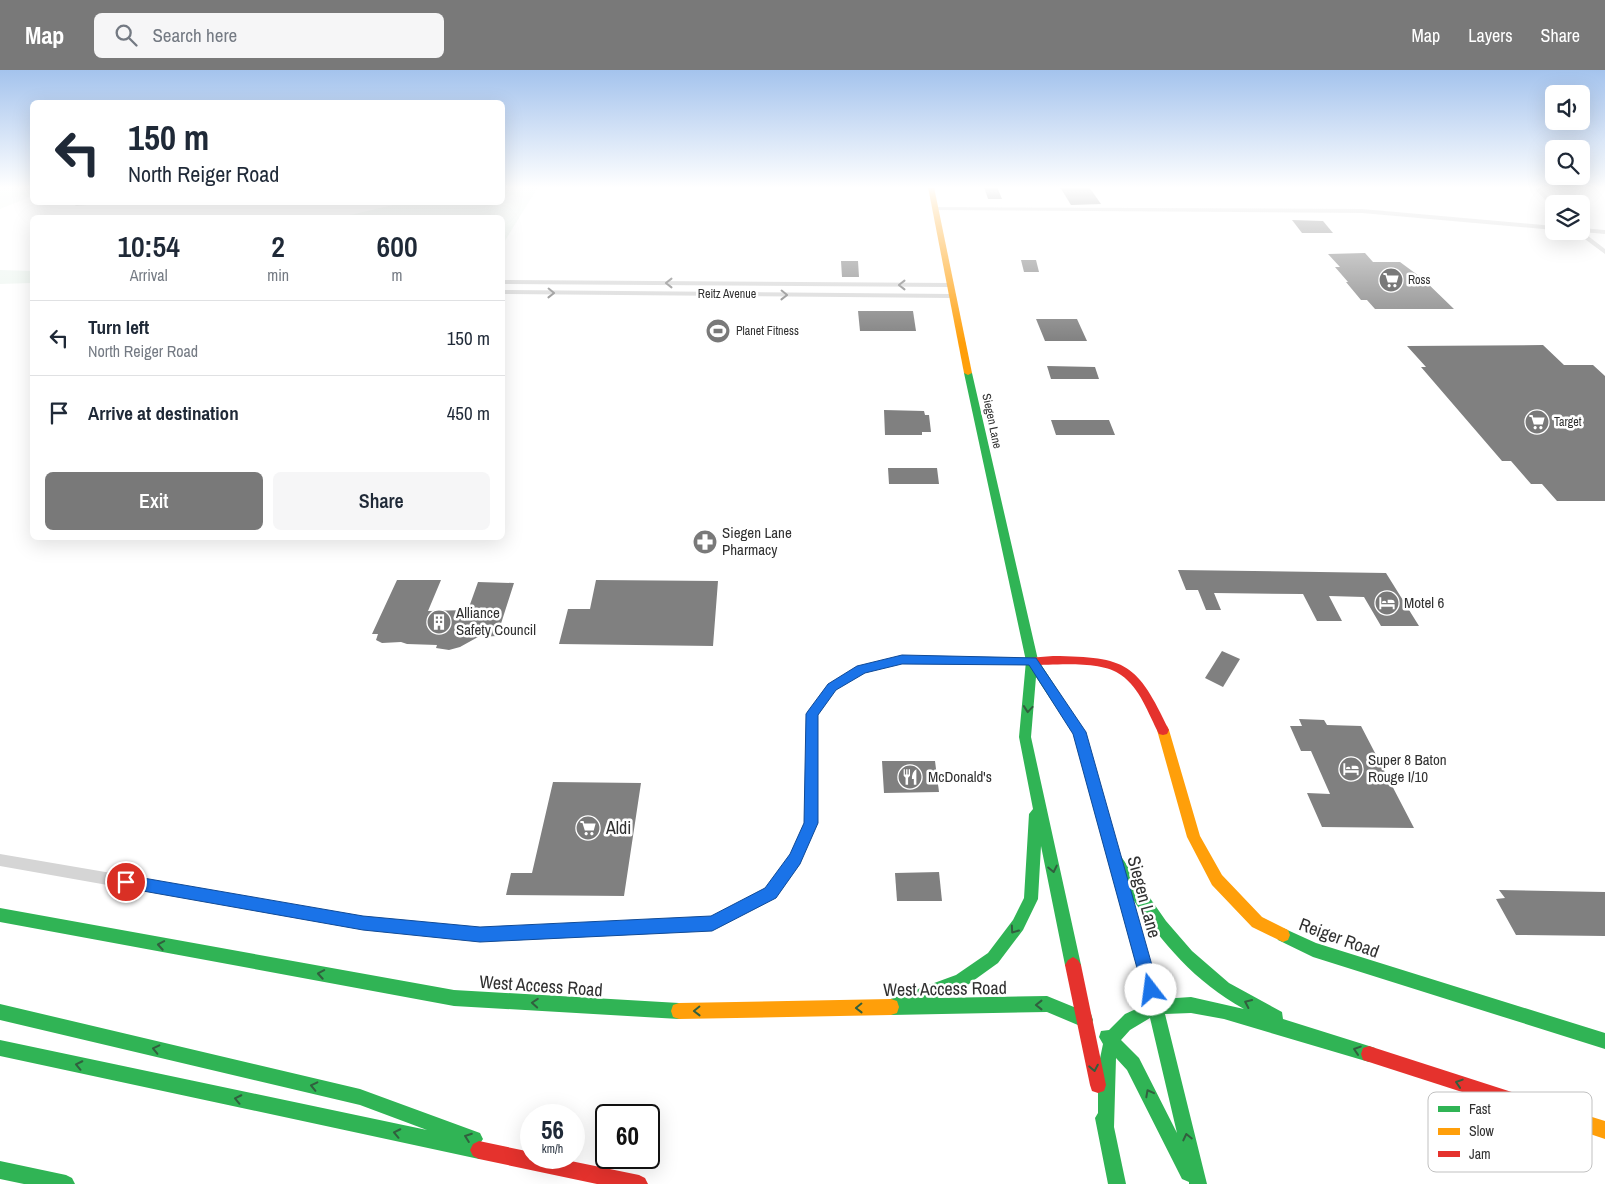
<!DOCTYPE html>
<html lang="en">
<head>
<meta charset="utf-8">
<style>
	:root { --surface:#fff; --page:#f6f6f7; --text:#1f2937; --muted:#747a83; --line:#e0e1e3; --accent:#797979 }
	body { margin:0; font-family:"Archivo Narrow",sans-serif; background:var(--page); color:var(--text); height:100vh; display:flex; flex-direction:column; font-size:19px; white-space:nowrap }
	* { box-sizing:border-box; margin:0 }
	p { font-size:16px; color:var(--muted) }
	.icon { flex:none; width:28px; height:28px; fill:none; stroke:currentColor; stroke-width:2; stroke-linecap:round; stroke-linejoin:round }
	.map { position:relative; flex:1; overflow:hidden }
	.sheet { position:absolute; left:30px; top:145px; width:475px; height:325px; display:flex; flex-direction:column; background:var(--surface); border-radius:8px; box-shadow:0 5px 20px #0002 }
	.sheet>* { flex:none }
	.top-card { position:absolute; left:30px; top:30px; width:475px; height:105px; border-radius:8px; box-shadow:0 5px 20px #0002; background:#fff; color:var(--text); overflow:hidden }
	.controls { position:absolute; left:1545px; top:15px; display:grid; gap:10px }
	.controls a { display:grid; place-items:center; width:45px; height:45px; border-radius:8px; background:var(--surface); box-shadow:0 5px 20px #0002; font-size:25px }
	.speed { position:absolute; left:520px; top:1034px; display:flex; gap:10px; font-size:25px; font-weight:700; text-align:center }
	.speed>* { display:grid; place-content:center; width:65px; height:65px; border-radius:50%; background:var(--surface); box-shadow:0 5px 20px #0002; line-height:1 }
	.speed small { font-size:12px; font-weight:400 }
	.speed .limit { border:2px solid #111; border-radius:8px; background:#fff; color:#111 }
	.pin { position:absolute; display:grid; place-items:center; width:42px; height:42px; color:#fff; margin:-21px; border:2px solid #fff; border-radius:50%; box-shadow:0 1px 5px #0007 }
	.me { position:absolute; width:55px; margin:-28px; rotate:345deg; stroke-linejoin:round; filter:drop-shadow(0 0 4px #0008) }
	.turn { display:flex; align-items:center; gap:18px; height:105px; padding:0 15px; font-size:22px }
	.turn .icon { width:65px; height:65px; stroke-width:2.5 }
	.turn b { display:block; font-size:35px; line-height:42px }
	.eta { display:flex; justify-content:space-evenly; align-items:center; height:85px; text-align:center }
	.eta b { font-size:30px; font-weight:600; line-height:35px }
	.primary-button { display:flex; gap:10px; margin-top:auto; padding:10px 15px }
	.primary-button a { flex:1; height:58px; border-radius:8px; background:var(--accent); color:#fff; font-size:20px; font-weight:600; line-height:58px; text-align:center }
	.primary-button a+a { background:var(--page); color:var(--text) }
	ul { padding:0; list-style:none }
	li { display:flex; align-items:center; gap:15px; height:75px; padding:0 15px; border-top:1px solid var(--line) }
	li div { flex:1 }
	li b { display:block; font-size:19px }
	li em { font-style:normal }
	header { display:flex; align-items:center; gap:30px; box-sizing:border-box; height:70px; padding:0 25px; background:var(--accent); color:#fff }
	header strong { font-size:24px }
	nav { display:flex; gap:28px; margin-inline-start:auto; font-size:18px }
	.search { width:350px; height:45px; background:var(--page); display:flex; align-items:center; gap:12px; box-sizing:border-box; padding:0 18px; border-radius:8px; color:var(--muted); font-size:19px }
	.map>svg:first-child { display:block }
	.green { fill:#edf6f0 }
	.building { fill:#808080 }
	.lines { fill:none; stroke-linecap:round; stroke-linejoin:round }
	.street { fill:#d5d5d5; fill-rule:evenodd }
	.fast { fill:#30b455; fill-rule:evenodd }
	.slow { fill:#ff9f0a; fill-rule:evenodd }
	.jam { fill:#e5322d; fill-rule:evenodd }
	.oneway { stroke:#7b7b7b }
	.oneway2 { stroke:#315f3e }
	.route { fill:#1a73e8; stroke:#114b97 }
	.labels { text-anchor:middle; stroke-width:5; stroke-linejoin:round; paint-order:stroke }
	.far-poi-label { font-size:12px; fill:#313131; stroke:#fff; text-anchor:start }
	.far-street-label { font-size:12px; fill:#313131; stroke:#fff }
	.poi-label { font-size:15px; fill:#313131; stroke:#fff; text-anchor:start }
	.near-poi-label { font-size:18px; fill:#313131; stroke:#fff; text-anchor:start }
	.near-street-label { font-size:18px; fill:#313131; stroke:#fff }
	.key { fill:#fff; stroke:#c1c1c1; stroke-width:1 }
	.key-label { font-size:14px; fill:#313131 }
</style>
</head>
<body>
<header>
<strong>Map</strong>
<div class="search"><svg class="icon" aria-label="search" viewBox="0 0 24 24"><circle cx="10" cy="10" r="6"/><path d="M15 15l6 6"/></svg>Search here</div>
<nav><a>Map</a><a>Layers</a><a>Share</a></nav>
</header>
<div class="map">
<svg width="1605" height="1114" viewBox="0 0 1605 1114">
	<rect width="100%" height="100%" fill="#fff"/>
	<g class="green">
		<path d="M12 117H32V126L0 139V119Z"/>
		<path d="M503 117H538L503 174 502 148 341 147 402 133 502 132Z"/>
		<path d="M0 200 32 201V213L0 214Z"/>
	</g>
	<g class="building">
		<path d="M984 117H997L1002 129H988Z"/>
		<path d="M1060 117H1089L1101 134 1071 135Z"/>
		<path d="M1292 150 1323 151 1333 163H1302Z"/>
		<path d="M1365 183 1373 192H1400L1423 209 1454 239H1375L1367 230H1361L1346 212H1348L1335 197H1340L1328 184Z"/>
		<path d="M1021 190H1036L1039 202H1024Z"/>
		<path d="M841 191H858L859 207H842Z"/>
		<path d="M858 241H913L916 261H860Z"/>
		<path d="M1036 249H1077L1087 271H1045Z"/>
		<path d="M1543 275 1564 295H1593L1605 306V431H1557L1542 414H1531L1511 391H1502L1421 297H1426L1407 276Z"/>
		<path d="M1047 296 1095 297 1099 309H1051Z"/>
		<path d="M884 340 924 341 925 345H929L931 362H922V365H885Z"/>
		<path d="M1051 350H1109L1115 365H1056Z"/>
		<path d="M888 398H937L939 414H889Z"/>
		<path d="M1178 500 1386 503 1419 556H1381L1364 527 1329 526 1342 551H1317L1303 524 1214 523 1221 540H1206L1198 520H1186Z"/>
		<path d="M397 510H441L428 541 468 540 478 512 514 513 497 566 478 567 460 577 449 580 436 578 437 575 407 574 401 572 382 573 376 570 378 564H372Z"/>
		<path d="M596 510 718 511 713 576 559 574 568 539H590Z"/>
		<path d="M1222 581 1240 589 1223 617 1205 608Z"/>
		<path d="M1299 649 1324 650 1327 655 1361 656 1414 758 1322 757 1307 723 1330 724 1311 681H1301L1290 656H1302Z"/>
		<path d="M882 691H935L939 722 884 723Z"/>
		<path d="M553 712 641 713 624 826 506 825 511 803H532Z"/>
		<path d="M939 802 942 831H897L895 803Z"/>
		<path d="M1499 820 1605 822V866L1516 865 1496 829 1505 828Z"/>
	</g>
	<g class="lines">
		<g class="street">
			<path d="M1533 117H1539L1554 134V139Z"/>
			<path d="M75 132H120L76 136 73 134Z"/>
			<path d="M935 137 1362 139 1554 156V160L1362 143 933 140V138Z"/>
			<path d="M1581 158 1605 160V164L1583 162 1605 179V184L1574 161H1581Z"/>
			<path d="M502 210 950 213 954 215 950 217 502 214Z"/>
			<path d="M502 220 952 224 956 226 952 228 502 224Z"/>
			<path d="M902 586 1032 587 1036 588 1038 591 1036 594 1032 595 902 594 865 603 836 620 818 645V753L800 794 776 828 712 861 480 872 363 860 0 796V784L363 846 480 858 711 847 766 818 790 785 804 753 806 644 808 641 828 614 858 596Z"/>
		</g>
		<g class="fast">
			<path d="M965 301 972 303 1038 590 1085 662 1120 785 1166 851 1192 881 1229 913 1282 942 1283 949 1369 976 1375 978 1377 984 1375 990 1369 992 1224 949 1191 943 1165 944 1207 1114H1189V1112L1182 1109 1127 1000 1116 988 1114 1057 1126 1114H1108L1095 1048 1098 1043V998L1103 974 1099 967 1101 961 1109 960 1125 944 1147 934 1073 663 1036 607 1031 667 1081 895 1078 900 1073 903 1068 900 1065 895 1041 776 1038 829 1023 860 998 893 966 916 937 928 1047 926 1091 944 1093 950 1091 956 1085 958 1047 942 891 945 885 943 883 937 885 931 956 905 988 883 1013 850 1024 828 1029 744 1033 739 1019 667 1026 591 964 303ZM1132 828C1162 873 1195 912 1244 939L1191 927 1161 929ZM1150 948 1177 1063 1139 988 1121 970 1130 960Z"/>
			<path d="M0 838 454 920 679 933 685 935 687 941 685 947 679 949 454 936 0 852Z"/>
			<path d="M1283 858 1316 873 1605 963V979L1313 887 1278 870 1276 865 1278 860Z"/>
			<path d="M0 934 360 1019 480 1063 483 1069 481 1072 485 1074 488 1080 485 1086 479 1089 0 986V970L427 1060 360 1035 0 950Z"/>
			<path d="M0 1091 66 1105 72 1108 75 1114H24L0 1109Z"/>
		</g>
		<g class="slow">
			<path d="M928 117H934L972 303 968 305 964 303Z"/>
			<path d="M1163 655 1167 656 1169 660 1200 766 1222 805 1262 847 1288 860 1290 865 1288 870 1283 872 1252 857 1212 815 1187 767 1157 660 1159 656Z"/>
			<path d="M891 929 897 931 899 937 897 943 891 945 679 949 673 947 671 941 673 935 679 933Z"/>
			<path d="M1521 1025 1605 1051V1069L1515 1039 1513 1033 1515 1027Z"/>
		</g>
		<g class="jam">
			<path d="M1053 586C1127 587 1137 593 1169 660L1167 664 1163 665 1159 664C1148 643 1140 618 1121 605 1102 590 1055 595 1032 595L1028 594 1026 591 1028 588Z"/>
			<path d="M1073 887 1078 890 1081 895 1106 1015 1104 1021 1098 1023 1092 1021 1090 1015 1065 895 1068 890Z"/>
			<path d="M1369 976 1521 1025 1527 1027 1529 1033 1527 1039 1521 1041 1369 992 1363 990 1361 984 1363 978Z"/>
			<path d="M479 1071 531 1082V1088H556L639 1105 645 1108 648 1114H597L479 1089 473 1086 470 1080 473 1074Z"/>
		</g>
	</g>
	<defs><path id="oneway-chevron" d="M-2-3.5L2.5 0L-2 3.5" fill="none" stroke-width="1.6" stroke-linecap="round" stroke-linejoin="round" transform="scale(1.25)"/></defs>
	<g class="oneway">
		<use href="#oneway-chevron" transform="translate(669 213) rotate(-180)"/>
		<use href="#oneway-chevron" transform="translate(902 215) rotate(-180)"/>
		<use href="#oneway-chevron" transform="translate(551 223) rotate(1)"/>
		<use href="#oneway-chevron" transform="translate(784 225) rotate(1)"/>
	</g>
	<g class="oneway2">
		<use href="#oneway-chevron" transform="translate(1028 639) rotate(95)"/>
		<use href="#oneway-chevron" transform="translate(1053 799) rotate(78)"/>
		<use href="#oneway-chevron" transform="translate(1014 860) rotate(125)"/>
		<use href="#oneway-chevron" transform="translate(161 875) rotate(-170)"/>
		<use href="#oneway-chevron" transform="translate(321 904) rotate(-170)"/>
		<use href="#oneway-chevron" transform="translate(535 933) rotate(-176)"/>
		<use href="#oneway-chevron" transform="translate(1248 933) rotate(-155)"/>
		<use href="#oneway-chevron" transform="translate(1039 935) rotate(180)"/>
		<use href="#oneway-chevron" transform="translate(859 938) rotate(179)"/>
		<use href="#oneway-chevron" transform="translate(697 941) rotate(179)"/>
		<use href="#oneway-chevron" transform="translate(156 979) rotate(-167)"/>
		<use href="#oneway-chevron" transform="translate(1357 980) rotate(-162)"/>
		<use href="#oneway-chevron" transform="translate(79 995) rotate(-168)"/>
		<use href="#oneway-chevron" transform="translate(1094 998) rotate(79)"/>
		<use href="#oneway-chevron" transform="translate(1459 1013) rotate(-162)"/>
		<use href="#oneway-chevron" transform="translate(314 1016) rotate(-167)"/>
		<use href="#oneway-chevron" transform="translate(1149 1023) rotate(-118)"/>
		<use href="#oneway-chevron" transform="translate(238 1029) rotate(-168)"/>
		<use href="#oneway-chevron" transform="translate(397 1063) rotate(-168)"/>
		<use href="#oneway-chevron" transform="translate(468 1067) rotate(-160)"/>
		<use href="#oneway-chevron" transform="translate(1187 1067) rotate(-103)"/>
	</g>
	<linearGradient id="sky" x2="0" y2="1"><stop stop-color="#a4c3ed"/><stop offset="0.43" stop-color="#fff"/><stop offset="1" stop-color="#fff" stop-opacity="0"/></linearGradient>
	<rect width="1605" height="273" fill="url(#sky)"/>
	<path class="route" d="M902 585 1036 588 1086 662 1159 920 1157 926 1151 928 1146 926 1143 920 1073 664 1029 595 902 594 865 603 836 620 818 645V753L800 794 776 828 712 861 480 872 363 860 126 818 121 816 119 812 121 807 126 805 363 846 480 857 711 846 765 818 790 784 804 753 806 644 808 641 828 614 857 596Z"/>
	<defs>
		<symbol id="supermarket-disc" viewBox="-11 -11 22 22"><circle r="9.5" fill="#797979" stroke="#fff"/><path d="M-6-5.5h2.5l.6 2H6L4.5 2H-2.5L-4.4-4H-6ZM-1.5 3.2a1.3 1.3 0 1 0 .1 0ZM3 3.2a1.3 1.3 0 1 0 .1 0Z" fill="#fff"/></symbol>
		<symbol id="stadium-disc" viewBox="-11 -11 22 22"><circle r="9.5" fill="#797979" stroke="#fff"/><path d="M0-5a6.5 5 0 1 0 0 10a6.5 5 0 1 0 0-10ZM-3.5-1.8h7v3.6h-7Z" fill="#fff"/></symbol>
		<symbol id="pharmacy-disc" viewBox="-11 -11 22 22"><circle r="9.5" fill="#797979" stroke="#fff"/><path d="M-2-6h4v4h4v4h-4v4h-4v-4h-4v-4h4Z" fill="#fff"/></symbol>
		<symbol id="hotel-disc" viewBox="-11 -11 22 22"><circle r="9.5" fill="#797979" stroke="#fff"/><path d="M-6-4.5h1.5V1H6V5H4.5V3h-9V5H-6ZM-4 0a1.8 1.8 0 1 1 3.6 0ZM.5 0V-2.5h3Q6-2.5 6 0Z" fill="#fff"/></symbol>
		<symbol id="building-disc" viewBox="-11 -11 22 22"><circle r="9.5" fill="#797979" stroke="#fff"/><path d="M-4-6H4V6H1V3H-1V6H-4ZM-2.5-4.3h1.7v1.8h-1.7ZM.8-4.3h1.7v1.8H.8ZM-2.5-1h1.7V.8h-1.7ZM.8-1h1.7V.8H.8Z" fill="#fff"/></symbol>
		<symbol id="restaurant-disc" viewBox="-11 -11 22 22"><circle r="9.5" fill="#797979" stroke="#fff"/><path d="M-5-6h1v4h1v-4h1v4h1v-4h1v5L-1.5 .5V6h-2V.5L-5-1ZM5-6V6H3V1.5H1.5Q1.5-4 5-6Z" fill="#fff"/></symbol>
	</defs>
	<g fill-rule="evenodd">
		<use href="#supermarket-disc" x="1377" y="196" width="28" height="28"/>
		<use href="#stadium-disc" x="704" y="247" width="28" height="28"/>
		<use href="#supermarket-disc" x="1523" y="338" width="28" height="28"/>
		<use href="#pharmacy-disc" x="691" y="458" width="28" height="28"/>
		<use href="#hotel-disc" x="1373" y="519" width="28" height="28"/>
		<use href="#building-disc" x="425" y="538" width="28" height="28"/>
		<use href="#hotel-disc" x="1337" y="685" width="28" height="28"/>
		<use href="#restaurant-disc" x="896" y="693" width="28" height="28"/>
		<use href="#supermarket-disc" x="574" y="744" width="28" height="28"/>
	</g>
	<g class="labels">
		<g class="far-poi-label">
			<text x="1408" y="214">Ross</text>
			<text x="736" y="265">Planet Fitness</text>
			<text x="1554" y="356">Target</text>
		</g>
		<g class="far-street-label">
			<text x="727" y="228">Reitz Avenue</text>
			<text transform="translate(992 351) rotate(78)" y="4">Siegen Lane</text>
		</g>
		<g class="poi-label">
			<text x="722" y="468">Siegen Lane<tspan x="722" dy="17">Pharmacy</tspan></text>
			<text x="1404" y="538">Motel 6</text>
			<text x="456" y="548">Alliance<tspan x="456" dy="17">Safety Council</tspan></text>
			<text x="1368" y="695">Super 8 Baton<tspan x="1368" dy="17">Rouge I/10</tspan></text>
			<text x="928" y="712">McDonald's</text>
		</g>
		<g class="near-poi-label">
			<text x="606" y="764">Aldi</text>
		</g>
		<g class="near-street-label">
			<text transform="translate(1144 827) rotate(75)" y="6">Siegen Lane</text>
			<text transform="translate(1339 868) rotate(20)" y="6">Reiger Road</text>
			<text transform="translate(541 916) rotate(4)" y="6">West Access Road</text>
			<text transform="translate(945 919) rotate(-1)" y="6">West Access Road</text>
		</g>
	</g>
	<rect x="1428" y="1022" width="164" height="80" rx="8" class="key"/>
	<rect x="1438" y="1036" width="22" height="6" fill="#30b455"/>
	<rect x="1438" y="1058" width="22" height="7" fill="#ff9f0a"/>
	<rect x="1438" y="1081" width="22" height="6" fill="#e5322d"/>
	<g class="key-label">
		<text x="1469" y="1044">Fast</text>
		<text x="1469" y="1066">Slow</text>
		<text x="1469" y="1089">Jam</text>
	</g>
</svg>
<div class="controls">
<a><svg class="icon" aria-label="sound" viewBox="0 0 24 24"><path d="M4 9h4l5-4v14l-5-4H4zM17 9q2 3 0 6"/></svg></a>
<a><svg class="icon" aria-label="search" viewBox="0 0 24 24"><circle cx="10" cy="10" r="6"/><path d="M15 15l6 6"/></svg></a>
<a><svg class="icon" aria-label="layers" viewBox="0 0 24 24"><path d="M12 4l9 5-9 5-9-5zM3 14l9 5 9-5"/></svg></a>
</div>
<div class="speed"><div>56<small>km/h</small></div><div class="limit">60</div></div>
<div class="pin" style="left:126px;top:812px;background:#d93025"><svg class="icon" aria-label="arrive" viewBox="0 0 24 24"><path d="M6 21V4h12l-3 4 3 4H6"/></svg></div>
<svg class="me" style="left:1151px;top:920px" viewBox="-20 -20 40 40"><circle r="19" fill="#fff"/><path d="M0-13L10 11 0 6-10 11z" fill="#1a73e8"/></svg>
<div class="top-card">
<div class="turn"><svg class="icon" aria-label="left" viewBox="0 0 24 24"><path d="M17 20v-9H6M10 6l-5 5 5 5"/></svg><div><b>150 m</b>North Reiger Road</div></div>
</div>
<section class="sheet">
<div class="eta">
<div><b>10:54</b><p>Arrival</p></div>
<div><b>2</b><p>min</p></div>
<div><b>600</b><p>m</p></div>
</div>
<ul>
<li><svg class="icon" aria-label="left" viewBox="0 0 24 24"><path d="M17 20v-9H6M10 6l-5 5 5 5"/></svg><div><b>Turn left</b><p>North Reiger Road</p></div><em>150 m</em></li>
<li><svg class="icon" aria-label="arrive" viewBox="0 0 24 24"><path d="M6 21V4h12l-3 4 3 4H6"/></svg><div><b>Arrive at destination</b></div><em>450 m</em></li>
</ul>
<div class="primary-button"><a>Exit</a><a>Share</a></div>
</section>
</div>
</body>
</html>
